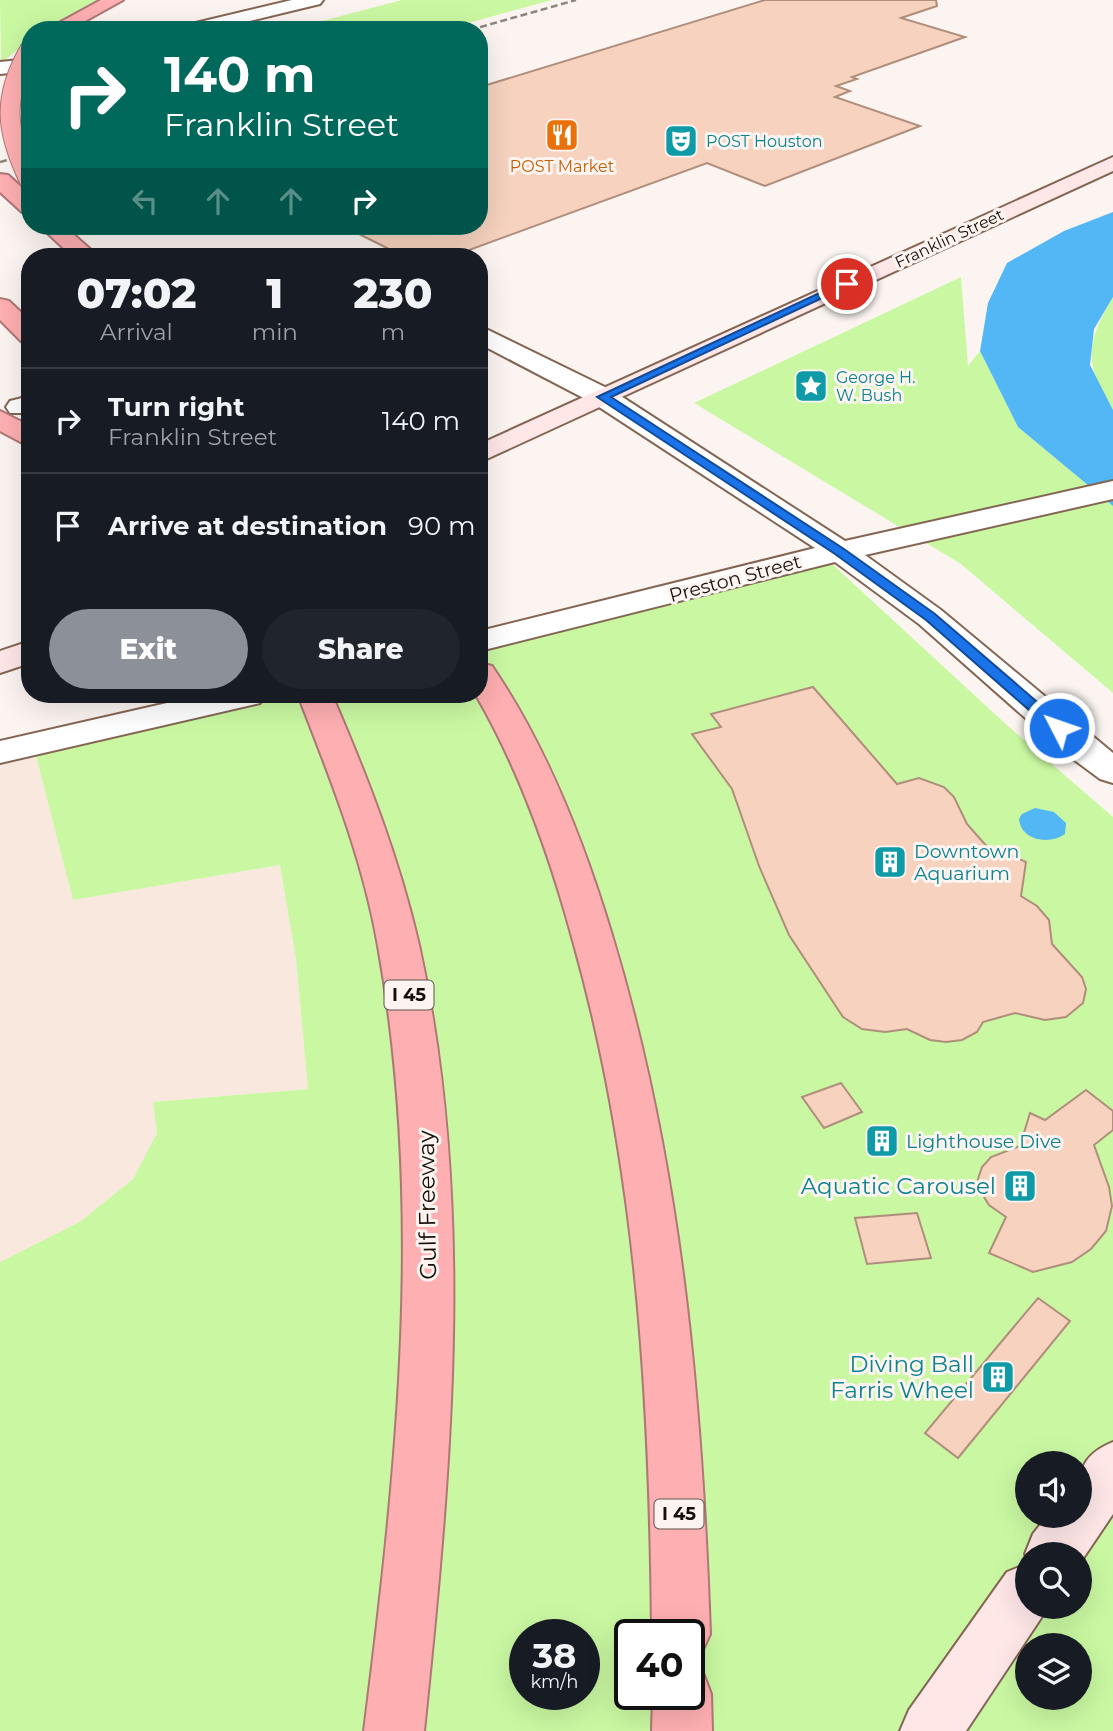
<!DOCTYPE html>
<html lang="en">
<head>
<meta charset="utf-8">
<style>
	:root { --surface:#171b24; --page:#20242c; --text:#f1f3f6; --muted:#9ea1a6; --line:#363941; --accent:#8c9099 }
	body { margin:0; font-family:Montserrat,sans-serif; background:var(--page); color:var(--text); height:100vh; display:flex; flex-direction:column; font-size:26px; white-space:nowrap }
	* { box-sizing:border-box; margin:0 }
	p { font-size:23px; color:var(--muted) }
	.icon { flex:none; width:38px; height:38px; fill:none; stroke:currentColor; stroke-width:2; stroke-linecap:round; stroke-linejoin:round }
	.map { position:relative; flex:1; overflow:hidden }
	.side { position:absolute; left:21px; top:248px; width:467px; height:455px; display:flex; flex-direction:column; background:var(--surface); border-radius:28px; box-shadow:0 7px 28px #0002 }
	.side>* { flex:none }
	.guide { position:absolute; left:21px; top:21px; width:467px; height:214px; border-radius:28px; box-shadow:0 7px 28px #0002; background:#00695c; color:#fff; overflow:hidden }
	.fabs { position:absolute; left:1015px; top:1451px; display:grid; gap:14px }
	.fabs a { display:grid; place-items:center; width:77px; height:77px; border-radius:50%; background:var(--surface); box-shadow:0 7px 28px #0002; font-size:35px }
	.speed { position:absolute; left:509px; top:1619px; display:flex; gap:14px; font-size:35px; font-weight:700; text-align:center }
	.speed>* { display:grid; place-content:center; width:91px; height:91px; border-radius:50%; background:var(--surface); box-shadow:0 7px 28px #0002; line-height:1 }
	.speed small { font-size:18px; font-weight:400 }
	.speed .limit { border:4px solid #111; border-radius:10px; background:#fff; color:#111 }
	.pin { position:absolute; display:grid; place-items:center; width:60px; height:60px; color:#fff; margin:-30px; border:4px solid #fff; border-radius:50%; box-shadow:0 2px 7px #0007 }
	.me { position:absolute; width:77px; margin:-38px; rotate:311deg; stroke-linejoin:round; filter:drop-shadow(0 0 5px #0008) }
	.turn { display:flex; align-items:center; gap:24px; height:147px; padding:0 28px; font-size:32px }
	.turn .icon { width:91px; height:91px; stroke-width:2.5 }
	.turn b { display:block; font-size:49px; line-height:60px }
	.lanes { display:flex; align-items:center; height:66px; padding:0 28px; background:#0003; justify-content:center; gap:35px; direction:ltr }
	.lanes .off { opacity:.35 }
	.eta { display:flex; justify-content:space-evenly; align-items:center; height:119px; text-align:center }
	.eta b { font-size:42px; font-weight:800; line-height:49px }
	.primary-button { display:flex; gap:14px; margin-top:auto; padding:14px 28px }
	.primary-button a { flex:1; height:80px; border-radius:42px; background:var(--accent); color:#fff; font-size:28px; font-weight:800; line-height:80px; text-align:center }
	.primary-button a+a { background:var(--page); color:var(--text) }
	ul { padding:0; list-style:none }
	li { display:flex; align-items:center; gap:21px; height:105px; padding:0 28px; border-top:2px solid var(--line) }
	li div { flex:1 }
	li b { display:block; font-size:26px }
	li em { font-style:normal }
	.map>svg:first-child { display:block }
	.built { fill:#f9e8de }
	.green { fill:#caf8a2; fill-rule:evenodd }
	.water { fill:#52b7f4 }
	.building { fill:#f6d2bf; stroke:#af8e7c; stroke-width:2 }
	.lines { fill:none; stroke-linecap:round; stroke-linejoin:round }
	.minor-casing { stroke:#846554; stroke-width:4 }
	.tertiary-casing { stroke:#846554; stroke-width:4 }
	.secondary-casing { stroke:#846554; stroke-width:4 }
	.motorway-casing { stroke:#ae7776; stroke-width:4 }
	.minor { fill:#fff; fill-rule:evenodd }
	.tertiary { fill:#fff; fill-rule:evenodd }
	.secondary { fill:#ffe7e8; fill-rule:evenodd }
	.motorway { fill:#feafb1; fill-rule:evenodd }
	.rail { stroke:#8d847f; stroke-width:2.5; stroke-dasharray:7 3.5; stroke-linecap:butt }
	.motorway-bridge-casing { stroke:#ae7776; stroke-width:21; stroke-linecap:butt }
	.motorway-bridge { stroke:#feafb1; stroke-width:19 }
	.route { fill:#1a73e8; stroke:#114b97; stroke-width:2 }
	.labels { text-anchor:middle; stroke-width:6; stroke-linejoin:round; paint-order:stroke }
	.far-culture-label { font-size:16px; fill:#0d838f; stroke:#fbf4f0; text-anchor:start }
	.far-food-label { font-size:16px; fill:#c56008; stroke:#fbf4f0 }
	.far-street-label { font-size:16px; fill:#190e07; stroke:#fbf4f0 }
	.shield { fill:#fbf4f0; stroke:#5d534d; stroke-width:2 }
	.shield-label { font-size:18px; font-weight:bold; fill:#190e07 }
	.street-label { font-size:19px; fill:#190e07; stroke:#fbf4f0 }
	.culture-label { font-size:19px; fill:#0d838f; stroke:#fbf4f0; text-anchor:start }
	.near-culture-label { font-size:23px; fill:#0d838f; stroke:#fbf4f0; text-anchor:end }
	.near-street-label { font-size:23px; fill:#190e07; stroke:#fbf4f0 }
</style>
</head>
<body>
<div class="map">
<svg width="1113" height="1731" viewBox="0 0 1113 1731">
	<rect width="100%" height="100%" fill="#fbf4f0"/>
	<path class="built" d="M35 752 73 900 280 865 296 959 308 1089 153 1102 157 1133 133 1179 81 1221 0 1262V760Z"/>
	<g class="green">
		<path d="M0 0H102L42 30H30V40L1 63Z"/>
		<path d="M402 0H552L443 30H288Z"/>
		<path d="M961 277 968 366 980 351 1018 427 1113 506V693L961 564 694 403Z"/>
		<path d="M1113 297V410C1083 364 1086 342 1113 297Z"/>
		<path d="M831 563 1009 727 1113 817V1731H0V1262L81 1221 133 1179 157 1133 153 1102 308 1089 296 959 280 865 73 900 35 752 279 695H480V647ZM1027 1463H1080V1516H1027ZM1027 1554H1080V1606H1027ZM525 1634H584V1694H525ZM630 1634H690V1694H630ZM1027 1645H1080V1698H1027Z"/>
	</g>
	<g class="water">
		<path d="M1113 212V297L1094 329 1090 365 1113 410V506L1018 427 980 351 988 303 1007 263 1064 231Z"/>
		<path d="M1035 808 1054 812 1066 823 1065 834C1050 845 1021 841 1019 819L1022 814Z"/>
	</g>
	<g class="building">
		<path d="M765 0H936L937 6 901 18 965 37 852 77 857 79 836 86 850 91 835 97 920 126 765 186 707 163 450 257H405L343 226H480V87Z"/>
		<path d="M813 687 897 784 919 778 944 787 954 797 967 824 989 849 1005 852 1026 862 1021 896 1037 906 1049 920 1052 944 1082 977 1086 989 1083 1003 1066 1017 1045 1020 1015 1013 983 1022 977 1032 962 1040 946 1042 930 1040 907 1029 885 1032 862 1029 843 1017 789 935 759 866 732 789 692 734 721 727 711 714Z"/>
		<path d="M841 1083 862 1112 824 1128 802 1097Z"/>
		<path d="M1086 1090 1113 1111V1130L1094 1145 1109 1187 1112 1206 1106 1231 1091 1249 1072 1262 1033 1272 989 1253 1006 1217 989 1205 981 1192 978 1179 982 1167 991 1157 1020 1146 1030 1113 1045 1120Z"/>
		<path d="M917 1213 931 1258 867 1264 855 1218Z"/>
		<path d="M1038 1298 1070 1321 958 1458 925 1433Z"/>
	</g>
	<g class="lines">
		<defs>
			<g id="minor">
				<path d="M292 0H323L320 4 212 30H180L183 26Z"/>
				<path d="M30 59V71L0 74V62Z"/>
				<path d="M30 396V413H10L6 407 10 401Z"/>
			</g>
			<g id="tertiary">
				<path d="M480 326 613 391 845 541 1113 481V499L865 555 941 610 1113 753V783L1100 779 1065 753 919 624 835 562 480 651V631L815 548 593 403 480 344Z"/>
				<path d="M202 695H265L260 703 0 763V741Z"/>
			</g>
			<g id="secondary">
				<path d="M1113 157V171L480 462V444Z"/>
				<path d="M30 641V663L0 673V651Z"/>
				<path d="M1113 1442V1514L1080 1563V1554H1027V1559L1025 1554 1033 1534 1047 1516H1080C1080 1479 1074 1458 1113 1442Z"/>
				<path d="M1027 1564V1606H1049L966 1731H900L909 1710 1007 1572Z"/>
			</g>
			<g id="motorway">
				<path d="M101 0H123L69 30H46Z"/>
				<path d="M0 174 8 175 30 195V214L22 212 0 192Z"/>
				<path d="M40 226H64L99 257H73Z"/>
				<path d="M0 299 9 301 30 321V344L21 341 0 320Z"/>
				<path d="M0 411 30 426V447L0 431Z"/>
				<path d="M480 663 492 666C547 747 584 842 612 935 681 1163 702 1397 710 1634L701 1654 690 1659V1634H652C650 1400 637 1167 573 941 550 856 520 771 476 695H480Z"/>
				<path d="M298 695H332C367 776 399 858 419 945 476 1203 451 1471 424 1731H364C397 1470 425 1208 378 946 363 859 330 777 298 695Z"/>
				<path d="M690 1668 703 1673 711 1694 712 1731H652L653 1694H690Z"/>
			</g>
		</defs>
		<use href="#minor" class="minor-casing"/>
		<use href="#tertiary" class="tertiary-casing"/>
		<use href="#secondary" class="secondary-casing"/>
		<use href="#motorway" class="motorway-casing"/>
		<use href="#minor" class="minor"/>
		<use href="#tertiary" class="tertiary"/>
		<use href="#secondary" class="secondary"/>
		<use href="#motorway" class="motorway"/>
		<g class="rail">
			<path d="M470 30 576 0"/>
			<path d="M0 162 30 154"/>
		</g>
		<defs>
			<path id="motorway-bridge" d="M30 49C1 99 6 132 30 182"/>
		</defs>
		<use href="#motorway-bridge" class="motorway-bridge-casing"/>
		<use href="#motorway-bridge" class="motorway-bridge"/>
	</g>
	<path class="route" d="M843 282 852 284 611 397 844 549 935 614 1064 725V731H1053L926 620 835 554 597 397Z"/>
	<defs>
		<symbol id="restaurant-square" viewBox="-11 -11 22 22"><rect x="-9" y="-9" width="18" height="18" rx="4" fill="#e8710a" stroke="#fbf4f0"/><path d="M-5-6h1v4h1v-4h1v4h1v-4h1v5L-1.5 .5V6h-2V.5L-5-1ZM5-6V6H3V1.5H1.5Q1.5-4 5-6Z" fill="#fff"/></symbol>
		<symbol id="theatre-square" viewBox="-11 -11 22 22"><rect x="-9" y="-9" width="18" height="18" rx="4" fill="#0f9aa8" stroke="#fbf4f0"/><path d="M-5-5.5Q0-4 5-5.5V0Q5 5 0 6Q-5 5-5 0ZM-3.3-2.5H-1v1.5H-3.3ZM1-2.5H3.3v1.5H1ZM-2.8 1Q0 5.5 2.8 1Z" fill="#fff"/></symbol>
		<symbol id="sight-square" viewBox="-11 -11 22 22"><rect x="-9" y="-9" width="18" height="18" rx="4" fill="#0f9aa8" stroke="#fbf4f0"/><path d="M0-6L1.8-2.2L6-1.7L2.9 1.2L3.7 5.4L0 3.3L-3.7 5.4L-2.9 1.2L-6-1.7L-1.8-2.2Z" fill="#fff"/></symbol>
		<symbol id="building-square" viewBox="-11 -11 22 22"><rect x="-9" y="-9" width="18" height="18" rx="4" fill="#0f9aa8" stroke="#fbf4f0"/><path d="M-4-6H4V6H1V3H-1V6H-4ZM-2.5-4.3h1.7v1.8h-1.7ZM.8-4.3h1.7v1.8H.8ZM-2.5-1h1.7V.8h-1.7ZM.8-1h1.7V.8H.8Z" fill="#fff"/></symbol>
	</defs>
	<g fill-rule="evenodd">
		<use href="#restaurant-square" x="543" y="116" width="38" height="38"/>
		<use href="#theatre-square" x="662" y="122" width="38" height="38"/>
		<use href="#sight-square" x="792" y="367" width="38" height="38"/>
		<use href="#building-square" x="871" y="843" width="38" height="38"/>
		<use href="#building-square" x="863" y="1122" width="38" height="38"/>
		<use href="#building-square" x="1001" y="1167" width="38" height="38"/>
		<use href="#building-square" x="979" y="1358" width="38" height="38"/>
	</g>
	<g class="labels">
		<g class="far-culture-label">
			<text x="706" y="147">POST Houston</text>
			<text x="836" y="383">George H.<tspan x="836" dy="18">W. Bush</tspan></text>
		</g>
		<g class="far-food-label">
			<text x="562" y="172">POST Market</text>
		</g>
		<g class="far-street-label">
			<text transform="translate(949 238) rotate(-25)" y="6">Franklin Street</text>
		</g>
		<g class="shield">
			<rect x="384.5" y="980.5" width="49" height="29" rx="5"/>
			<rect x="654.5" y="1499.5" width="49" height="29" rx="5"/>
		</g>
		<g class="shield-label">
			<text x="409" y="1001">I 45</text>
			<text x="679" y="1520">I 45</text>
		</g>
		<g class="street-label">
			<text transform="translate(735 578) rotate(-15)" y="7">Preston Street</text>
		</g>
		<g class="culture-label">
			<text x="914" y="858">Downtown<tspan x="914" dy="22">Aquarium</tspan></text>
			<text x="906" y="1148">Lighthouse Dive</text>
		</g>
		<g class="near-culture-label">
			<text x="996" y="1194">Aquatic Carousel</text>
			<text x="974" y="1372">Diving Ball<tspan x="974" dy="26">Farris Wheel</tspan></text>
		</g>
		<g class="near-street-label">
			<text transform="translate(427 1205) rotate(-91)" y="8">Gulf Freeway</text>
		</g>
	</g>
</svg>
<div class="fabs">
<a><svg class="icon" aria-label="sound" viewBox="0 0 24 24"><path d="M4 9h4l5-4v14l-5-4H4zM17 9q2 3 0 6"/></svg></a>
<a><svg class="icon" aria-label="search" viewBox="0 0 24 24"><circle cx="10" cy="10" r="6"/><path d="M15 15l6 6"/></svg></a>
<a><svg class="icon" aria-label="layers" viewBox="0 0 24 24"><path d="M12 4l9 5-9 5-9-5zM3 14l9 5 9-5"/></svg></a>
</div>
<div class="speed"><div>38<small>km/h</small></div><div class="limit">40</div></div>
<div class="pin" style="left:847px;top:284px;background:#d93025"><svg class="icon" aria-label="arrive" viewBox="0 0 24 24"><path d="M6 21V4h12l-3 4 3 4H6"/></svg></div>
<svg class="me" style="left:1059px;top:728px" viewBox="-20 -20 40 40"><circle r="17" fill="#1a73e8" stroke="#fff" stroke-width="3"/><path d="M0-11L8 9 0 5-8 9z" fill="#fff"/></svg>
<div class="guide">
<div class="turn"><svg class="icon" aria-label="right" viewBox="0 0 24 24"><path d="M7 20v-9h11M14 6l5 5-5 5"/></svg><div><b>140 m</b>Franklin Street</div></div>
<div class="lanes"><svg class="icon off" aria-label="left" viewBox="0 0 24 24"><path d="M17 20v-9H6M10 6l-5 5 5 5"/></svg><svg class="icon off" aria-label="ahead" viewBox="0 0 24 24"><path d="M12 20V5M6 11l6-6 6 6"/></svg><svg class="icon off" aria-label="ahead" viewBox="0 0 24 24"><path d="M12 20V5M6 11l6-6 6 6"/></svg><svg class="icon" aria-label="right" viewBox="0 0 24 24"><path d="M7 20v-9h11M14 6l5 5-5 5"/></svg></div>
</div>
<section class="side">
<div class="eta">
<div><b>07:02</b><p>Arrival</p></div>
<div><b>1</b><p>min</p></div>
<div><b>230</b><p>m</p></div>
</div>
<ul>
<li><svg class="icon" aria-label="right" viewBox="0 0 24 24"><path d="M7 20v-9h11M14 6l5 5-5 5"/></svg><div><b>Turn right</b><p>Franklin Street</p></div><em>140 m</em></li>
<li><svg class="icon" aria-label="arrive" viewBox="0 0 24 24"><path d="M6 21V4h12l-3 4 3 4H6"/></svg><div><b>Arrive at destination</b></div><em>90 m</em></li>
</ul>
<div class="primary-button"><a>Exit</a><a>Share</a></div>
</section>
</div>
</body>
</html>
